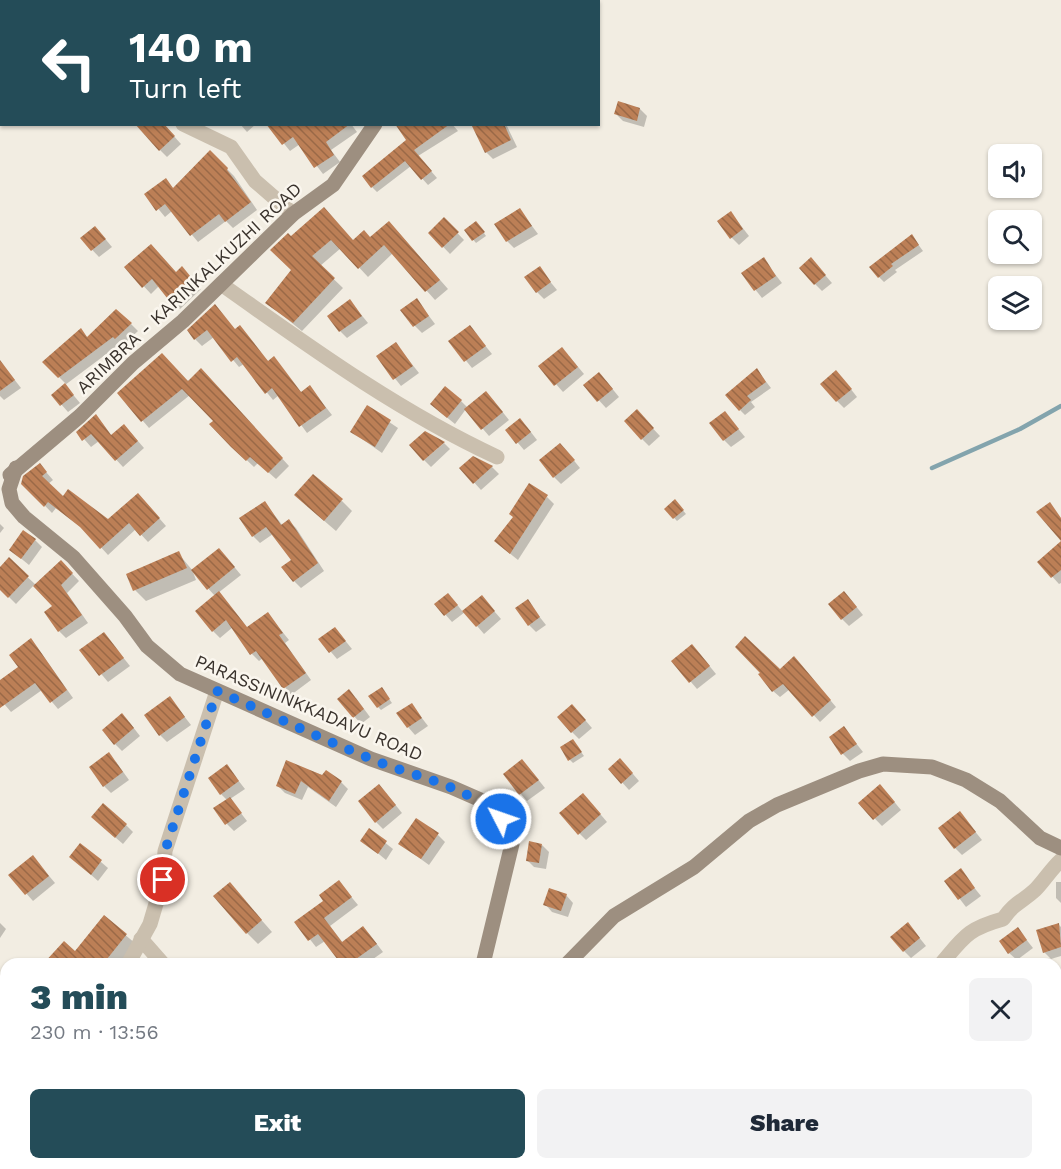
<!DOCTYPE html>
<html lang="en">
<head>
<meta charset="utf-8">
<style>
	:root { --surface:#fff; --page:#f2f2f3; --text:#1f2937; --muted:#747a83; --accent:#244c58 }
	body { margin:0; font-family:"Work Sans",sans-serif; background:var(--page); color:var(--text); height:100vh; display:flex; flex-direction:column; font-size:22px; white-space:nowrap }
	* { box-sizing:border-box; margin:0 }
	p { font-size:20px; color:var(--muted) }
	.icon { flex:none; width:33px; height:33px; fill:none; stroke:currentColor; stroke-width:2; stroke-linecap:round; stroke-linejoin:round }
	.map { position:relative; flex:1; overflow:hidden }
	.drawer { position:absolute; left:0px; top:958px; width:1062px; height:212px; display:flex; flex-direction:column; background:var(--surface); border-radius:18px 18px 0 0; box-shadow:0 2px 4px #0004 }
	.drawer>* { flex:none }
	.hud { position:absolute; left:0px; top:0px; width:600px; height:126px; box-shadow:0 2px 4px #0004; background:#244c58; color:#fff; overflow:hidden }
	.controls { position:absolute; left:988px; top:144px; display:grid; gap:12px }
	.controls a { display:grid; place-items:center; width:54px; height:54px; border-radius:9px; background:var(--surface); box-shadow:0 2px 4px #0004; font-size:30px }
	.pin { position:absolute; display:grid; place-items:center; width:51px; height:51px; color:#fff; margin:-26px; border:3px solid #fff; border-radius:50%; box-shadow:0 2px 6px #0007 }
	.me { position:absolute; width:66px; margin:-33px; rotate:311deg; stroke-linejoin:round; filter:drop-shadow(0 0 4px #0008) }
	.turn { display:flex; align-items:center; gap:21px; height:126px; padding:0 30px; font-size:27px }
	.turn .icon { width:78px; height:78px; stroke-width:2.5 }
	.turn b { display:block; font-size:42px; line-height:51px }
	.round { display:grid; place-items:center; flex:none; width:63px; height:63px; border-radius:9px; background:var(--page) }
	.head { display:flex; align-items:center; justify-content:space-between; height:102px; padding:0 30px }
	h1 { font-size:36px; font-weight:800; line-height:45px; color:var(--accent) }
	.action { display:flex; gap:12px; margin-top:auto; padding:12px 30px }
	.action a { flex:1; height:69px; border-radius:9px; background:var(--accent); color:#fff; font-size:24px; font-weight:800; line-height:69px; text-align:center }
	.action a+a { background:var(--page); color:var(--text) }
	.map>svg:first-child { display:block }
	.shadow { fill:#0003 }
	.lines { fill:none; stroke-linecap:round; stroke-linejoin:round }
	.stream { stroke:#83a4ad; stroke-width:4.5 }
	.building { fill:url(#building-back-hatch) }
	.minor { stroke:#cabfae; stroke-width:15 }
	.secondary { stroke:#9d8f80; stroke-width:15 }
	.route { stroke:#1a73e8; stroke-width:10; stroke-dasharray:0 18 }
	.labels { text-anchor:middle; stroke-width:5; stroke-linejoin:round; paint-order:stroke }
	.street-label { font-size:18px; fill:#39322c; stroke:#faf6ee }
</style>
</head>
<body>
<div class="map">
<svg width="1061" height="1169" viewBox="0 0 1061 1169">
	<defs>
		<pattern id="building-back-hatch" width="6" height="6" patternUnits="userSpaceOnUse" patternTransform="scale(1.5)"><rect width="6" height="6" fill="#bc7f56"/><path d="M-1 5l2 2M0 0l6 6M5-1l2 2" fill="none" stroke="#9a6947"/></pattern>
	</defs>
	<rect width="100%" height="100%" fill="#f2ede2"/>
	<g class="shadow">
		<path d="M0 0H15L2 2 0 36Z"/>
		<path d="M54 0H79L77 2Z"/>
		<path d="M640 109 647 116 644 127 623 121 616 114Z"/>
		<path d="M163 124 181 144 167 157 160 150Z"/>
		<path d="M240 124H256L247 132Z"/>
		<path d="M268 124H351L357 132 331 150 340 162 323 174 300 144 290 151Z"/>
		<path d="M402 124H452L458 131 418 156 437 178 428 185 411 166 377 192 372 187 408 140Z"/>
		<path d="M478 124H506L517 147 493 159 486 152Z"/>
		<path d="M210 152 234 176 257 210 233 228 226 221 198 242 172 211 165 217 146 194 165 180 174 189Z"/>
		<path d="M324 209 353 242 398 232 448 289 435 300 393 253 368 277 341 248 320 266 343 288 302 331 267 303 293 271 291 238Z"/>
		<path d="M520 210 538 234 514 248 507 241Z"/>
		<path d="M731 213 749 236 739 245 732 238Z"/>
		<path d="M444 219 464 240 450 254 430 233Z"/>
		<path d="M479 226 486 236 476 243 466 231Z"/>
		<path d="M102 235 112 247 99 257 82 239Z"/>
		<path d="M912 236 923 251 895 270 897 272 884 282 879 277Z"/>
		<path d="M763 259 782 283 762 298 743 274Z"/>
		<path d="M126 267 189 276 201 289 180 309 159 286 151 294Z"/>
		<path d="M818 267 832 283 822 291 815 284Z"/>
		<path d="M539 268 557 290 544 299 537 292Z"/>
		<path d="M417 300 435 324 422 333 415 326Z"/>
		<path d="M350 301 368 323 347 338 340 331Z"/>
		<path d="M215 306 235 330 302 393 310 387 332 415 307 433 279 395 273 400 244 364 239 367 214 337 202 346 195 339Z"/>
		<path d="M131 324 138 331 123 345 121 343 65 385 80 403 68 412 53 395 66 384 44 362 80 330 88 338Z"/>
		<path d="M470 327 492 354 472 368 450 341Z"/>
		<path d="M396 344 419 373 401 386 378 357Z"/>
		<path d="M569 356 584 374 563 392 540 366Z"/>
		<path d="M0 361 21 388 4 400 0 396Z"/>
		<path d="M757 370 771 388 751 402 755 407 745 415 740 410Z"/>
		<path d="M208 377 289 466 276 479 258 463 254 467 232 446 215 421 190 395 149 428 119 393Z"/>
		<path d="M843 379 857 397 844 408 837 401Z"/>
		<path d="M606 381 619 397 606 408 585 385Z"/>
		<path d="M493 400 509 420 489 436 466 409 455 424 439 411 461 401 468 408Z"/>
		<path d="M367 407 398 428 382 453 352 432Z"/>
		<path d="M725 413 745 437 731 447 724 440Z"/>
		<path d="M644 419 660 436 649 446 642 439Z"/>
		<path d="M102 423 112 436 131 433 144 448 123 467 99 441 91 447 78 432Z"/>
		<path d="M527 427 537 440 524 450 507 430Z"/>
		<path d="M444 443 450 449 431 467 424 460Z"/>
		<path d="M567 452 580 468 561 484 554 477Z"/>
		<path d="M473 458 492 467 499 474 481 490 461 468Z"/>
		<path d="M46 472 53 480 48 484 63 498 108 521 145 502 166 526 148 542 136 529 108 555 87 532 56 508 52 513 23 483Z"/>
		<path d="M547 497 554 504 518 560 503 548Z"/>
		<path d="M342 501 352 511 336 531 307 506Z"/>
		<path d="M675 501 686 514 677 521 666 509Z"/>
		<path d="M265 503 283 526 289 521 296 528 324 571 301 588 294 581 293 560 273 534 260 543 253 536Z"/>
		<path d="M0 524 4 528 0 533Z"/>
		<path d="M35 540 42 547 29 565 18 556Z"/>
		<path d="M178 553 193 571 226 557 241 575 218 593 247 628 268 614 289 640 285 643 311 680 291 695 263 658 259 661 252 654 233 627 220 638 213 631 215 596 193 572 196 580 146 601 135 590Z"/>
		<path d="M1061 555V583L1059 584 1039 562Z"/>
		<path d="M9 560 36 585 61 562 79 581 67 593 88 623 66 638 59 631 54 606 34 585 16 604 0 588V570Z"/>
		<path d="M851 600 863 615 849 626 842 619Z"/>
		<path d="M527 601 546 625 536 632 529 625Z"/>
		<path d="M455 602 463 612 488 604 501 619 484 634 465 612 452 622 436 604Z"/>
		<path d="M335 628 352 649 337 659 320 639Z"/>
		<path d="M110 641 130 666 108 682 81 650Z"/>
		<path d="M37 647 73 698 58 709 42 690 11 712 0 699V682L20 667Z"/>
		<path d="M699 653 716 674 697 689 673 661Z"/>
		<path d="M800 664 836 707 820 722 790 689 780 697 773 691 780 671Z"/>
		<path d="M384 692 392 703 381 710 378 707Z"/>
		<path d="M170 698 191 725 167 742 160 735Z"/>
		<path d="M356 698 370 717 361 724 339 699Z"/>
		<path d="M412 705 428 726 415 735 408 727Z"/>
		<path d="M579 713 592 728 579 739 572 732Z"/>
		<path d="M129 722 140 736 122 751 115 744Z"/>
		<path d="M844 728 863 752 850 761 843 754Z"/>
		<path d="M573 741 584 756 573 763 570 760Z"/>
		<path d="M116 762 129 780 111 793 104 786Z"/>
		<path d="M287 762 341 782 348 789 336 807 308 787 302 800 285 793 278 786Z"/>
		<path d="M227 766 245 789 230 799 247 821 234 831 227 824V800L221 794Z"/>
		<path d="M627 767 639 781 629 790 610 769Z"/>
		<path d="M529 768 545 788 527 801 505 775Z"/>
		<path d="M386 793 402 813 383 829 376 822Z"/>
		<path d="M887 793 901 810 882 826 860 803Z"/>
		<path d="M590 802 607 822 586 840 579 833Z"/>
		<path d="M960 813 982 840 962 855 955 848Z"/>
		<path d="M100 824 126 825 133 832 123 844Z"/>
		<path d="M369 830 393 849 386 860 362 840Z"/>
		<path d="M438 835 445 842 429 865 400 844Z"/>
		<path d="M81 845 108 868 98 881 71 857Z"/>
		<path d="M542 845 549 852 546 869 534 867 527 860Z"/>
		<path d="M39 864 55 883 33 901 10 875Z"/>
		<path d="M960 870 981 896 966 907 946 881Z"/>
		<path d="M339 882 358 905 330 926 343 943 363 928 370 935 383 952 366 964H342L325 941 316 947 297 923 325 902Z"/>
		<path d="M1056 882H1061V903L1056 898Z"/>
		<path d="M230 884 272 932 258 944 247 933Z"/>
		<path d="M566 895 573 903 568 917 552 912 545 904Z"/>
		<path d="M104 917 136 944 119 964 113 962 110 964H45L75 953Z"/>
		<path d="M0 923 6 929 0 938Z"/>
		<path d="M1058 924 1061 927V956L1051 959 1044 952Z"/>
		<path d="M1018 929 1033 948 1017 960 1009 953Z"/>
		<path d="M914 931 926 946 911 958 904 951Z"/>
		<path d="M237 1164H264L267 1169H232Z"/>
		<path d="M294 1164H327L330 1169H298Z"/>
		<path d="M790 1164H816L809 1169H794Z"/>
	</g>
	<g class="lines">
		<path class="stream" d="M932 468 1020 429 1061 406"/>
	</g>
	<g class="building">
		<path d="M618 101 640 108 637 121 614 114Z"/>
		<path d="M135 124H164L175 136 159 151Z"/>
		<path d="M266 124H350L326 142 334 155 314 168 293 137 282 145Z"/>
		<path d="M395 124H450L414 150 432 171 421 180 405 161 371 188 362 176 406 140Z"/>
		<path d="M471 124H504L511 140 485 153Z"/>
		<path d="M210 150 228 168 227 170 251 202 225 222 219 214 190 236 165 204 156 211 144 194 166 178 173 188Z"/>
		<path d="M324 207 353 240 364 230 370 237 389 221 440 280 425 292 384 245 358 269 331 240 312 256 335 278 293 323 265 303 291 270 270 250 288 233 291 236Z"/>
		<path d="M520 208 532 226 506 242 494 224Z"/>
		<path d="M731 211 743 229 730 239 717 221Z"/>
		<path d="M444 217 459 232 442 248 428 233Z"/>
		<path d="M476 221 485 232 472 241 464 230Z"/>
		<path d="M95 226 106 239 91 251 80 238Z"/>
		<path d="M912 234 919 245 891 264 893 266 878 278 869 267Z"/>
		<path d="M151 244 176 272 182 266 195 282 171 303 152 279 142 288 124 267Z"/>
		<path d="M764 257 776 276 754 291 741 273Z"/>
		<path d="M811 257 826 275 814 285 799 268Z"/>
		<path d="M540 266 551 282 536 293 524 277Z"/>
		<path d="M417 298 429 316 413 327 400 310Z"/>
		<path d="M350 299 362 316 339 332 327 316Z"/>
		<path d="M215 304 235 329 240 325 268 361 274 356 301 392 310 385 326 408 299 427 272 388 265 394 237 357 231 362 207 330 194 340 187 330Z"/>
		<path d="M116 309 132 323 115 339 113 337 58 378 42 362 81 328 87 337Z"/>
		<path d="M470 325 486 346 464 362 448 341Z"/>
		<path d="M396 342 413 366 393 380 376 356Z"/>
		<path d="M562 347 578 367 554 386 538 366Z"/>
		<path d="M162 353 188 381 201 368 283 458 268 473 250 457 246 461 231 447 209 424 213 421 182 389 141 422 117 393Z"/>
		<path d="M0 360 15 380 0 391Z"/>
		<path d="M757 368 766 382 747 396 751 400 739 411 725 395Z"/>
		<path d="M836 370 852 389 836 402 820 384Z"/>
		<path d="M599 372 613 389 597 402 583 385Z"/>
		<path d="M65 383 74 395 60 406 51 395Z"/>
		<path d="M445 386 462 400 447 418 430 404Z"/>
		<path d="M486 391 503 412 481 430 464 409Z"/>
		<path d="M367 405 391 420 375 447 350 432Z"/>
		<path d="M637 409 654 428 641 440 624 421Z"/>
		<path d="M725 411 739 429 723 441 709 423Z"/>
		<path d="M96 414 111 435 124 424 138 441 115 461 91 434 82 441 76 432Z"/>
		<path d="M520 418 531 432 516 444 505 430Z"/>
		<path d="M425 431 445 442 423 461 409 445Z"/>
		<path d="M560 443 575 460 553 478 539 460Z"/>
		<path d="M473 456 493 466 473 484 459 468Z"/>
		<path d="M40 463 47 472 42 476 63 496 68 489 108 519 138 493 160 518 140 536 129 523 100 549 80 527 48 502 44 507 21 484 23 476Z"/>
		<path d="M313 474 343 499 324 521 294 495Z"/>
		<path d="M529 483 548 495 510 554 494 541 513 517 509 514Z"/>
		<path d="M675 499 684 510 673 519 664 509Z"/>
		<path d="M265 501 281 525 289 519 318 563 293 582 281 567 291 560 266 527 252 537 239 518Z"/>
		<path d="M1050 502 1061 518V541L1036 512Z"/>
		<path d="M23 530 36 539 21 559 9 550Z"/>
		<path d="M1061 541V570L1051 578 1037 562Z"/>
		<path d="M219 548 235 567 207 590 191 570Z"/>
		<path d="M179 551 187 568 133 591 126 574Z"/>
		<path d="M9 557 29 576 8 598 0 590V567Z"/>
		<path d="M61 560 73 573 61 585 82 615 58 632 44 612 52 606 33 586Z"/>
		<path d="M219 591 247 627 268 612 283 633 279 635 306 673 283 689 256 651 250 655 226 620 212 632 195 611Z"/>
		<path d="M844 591 857 607 841 620 828 604Z"/>
		<path d="M448 593 458 605 444 616 434 604Z"/>
		<path d="M482 595 495 611 476 627 462 611Z"/>
		<path d="M528 599 540 617 528 626 515 608Z"/>
		<path d="M335 627 346 641 329 653 318 639Z"/>
		<path d="M104 632 124 658 99 676 79 650Z"/>
		<path d="M745 636 780 669 794 656 831 700 812 717 783 684 772 692 758 674 760 673 735 647Z"/>
		<path d="M31 638 67 690 50 703 35 683 0 708V680L18 667 9 655Z"/>
		<path d="M692 644 710 666 689 683 671 661Z"/>
		<path d="M382 687 390 699 377 708 368 696Z"/>
		<path d="M349 689 364 709 353 718 337 699Z"/>
		<path d="M170 696 185 717 159 736 144 715Z"/>
		<path d="M412 703 422 718 407 728 396 713Z"/>
		<path d="M572 704 586 720 571 733 557 717Z"/>
		<path d="M122 713 134 728 114 745 102 730Z"/>
		<path d="M844 726 857 744 841 755 829 737Z"/>
		<path d="M573 739 582 752 568 761 560 747Z"/>
		<path d="M109 752 123 772 103 787 89 767Z"/>
		<path d="M620 758 633 773 621 784 608 769Z"/>
		<path d="M522 759 539 780 519 795 503 774Z"/>
		<path d="M286 760 322 775 326 770 342 781 329 801 301 781 295 794 276 786Z"/>
		<path d="M227 764 239 781 220 795 208 778Z"/>
		<path d="M379 784 396 805 375 823 358 801Z"/>
		<path d="M880 784 895 802 873 820 858 803Z"/>
		<path d="M583 793 601 814 578 835 559 813Z"/>
		<path d="M230 797 242 813 225 825 213 808Z"/>
		<path d="M103 803 127 824 115 838 91 817Z"/>
		<path d="M960 811 976 832 954 849 938 828Z"/>
		<path d="M416 818 439 833 421 859 398 844Z"/>
		<path d="M369 828 387 841 378 854 360 841Z"/>
		<path d="M529 841 542 844 539 863 526 861Z"/>
		<path d="M80 843 102 860 91 875 69 857Z"/>
		<path d="M33 855 49 876 25 895 8 875Z"/>
		<path d="M961 868 975 888 958 900 944 881Z"/>
		<path d="M339 880 352 897 324 918 342 942 363 926 377 944 349 964H341L318 934 308 941 294 922 323 901 319 895Z"/>
		<path d="M230 882 262 920 246 934 213 896Z"/>
		<path d="M549 888 567 894 561 911 543 905Z"/>
		<path d="M104 915 127 934 103 964H43L64 941 75 951Z"/>
		<path d="M908 922 920 938 903 952 890 937Z"/>
		<path d="M1059 923 1061 947 1043 953 1036 930Z"/>
		<path d="M1018 927 1027 940 1008 954 999 941Z"/>
	</g>
	<g class="lines">
		<g class="minor">
			<path d="M106 0V2"/>
			<path d="M183 124 231 147 255 181 293 214"/>
			<path d="M221 284C310 347 398 411 497 457"/>
			<path d="M141 939 163 964"/>
			<path d="M128 964 150 924 163 880 165 851 217 691"/>
			<path d="M941 964C964 937 967 929 1003 919 1015 902 1022 902 1035 890 1044 881 1051 869 1061 860"/>
			<path d="M125 1164V1169"/>
			<path d="M866 1169 868 1164"/>
		</g>
		<g class="secondary">
			<path d="M517 2 519 0"/>
			<path d="M16 468 9 489 12 503 24 517 73 557 125 616 147 646 180 674 371 759 451 787 483 801 501 819 512 844 483 964"/>
			<path d="M10 475 80 416 133 363 183 321 293 214 333 185 375 124"/>
			<path d="M567 964 614 916 694 867 749 821 777 805 859 771 883 764 932 767 966 780 1000 801 1040 838 1061 848"/>
		</g>
	</g>
	<g class="lines">
		<path class="route" d="M163 880 165 851 217 691C268 713 317 737 369 758 415 778 464 783 501 819"/>
	</g>
	<g class="labels">
		<g class="street-label">
			<text transform="translate(189 288) rotate(-43)" y="6">ARIMBRA - KARINKALKUZHI ROAD</text>
			<text transform="translate(309 708) rotate(23)" y="6">PARASSININKKADAVU ROAD</text>
		</g>
	</g>
</svg>
<div class="controls">
<a><svg class="icon" aria-label="sound" viewBox="0 0 24 24"><path d="M4 9h4l5-4v14l-5-4H4zM17 9q2 3 0 6"/></svg></a>
<a><svg class="icon" aria-label="search" viewBox="0 0 24 24"><circle cx="10" cy="10" r="6"/><path d="M15 15l6 6"/></svg></a>
<a><svg class="icon" aria-label="layers" viewBox="0 0 24 24"><path d="M12 4l9 5-9 5-9-5zM3 14l9 5 9-5"/></svg></a>
</div>
<div class="pin" style="left:163px;top:880px;background:#d93025"><svg class="icon" aria-label="arrive" viewBox="0 0 24 24"><path d="M6 21V4h12l-3 4 3 4H6"/></svg></div>
<svg class="me" style="left:501px;top:819px" viewBox="-20 -20 40 40"><circle r="17" fill="#1a73e8" stroke="#fff" stroke-width="3"/><path d="M0-11L8 9 0 5-8 9z" fill="#fff"/></svg>
<div class="hud">
<div class="turn"><svg class="icon" aria-label="left" viewBox="0 0 24 24"><path d="M17 20v-9H6M10 6l-5 5 5 5"/></svg><div><b>140 m</b>Turn left</div></div>
</div>
<section class="drawer">
<div class="head"><div><h1>3 min</h1><p>230 m · 13:56</p></div><a class="round"><svg class="icon" aria-label="close" viewBox="0 0 24 24"><path d="M6 6l12 12M18 6L6 18"/></svg></a></div>
<div class="action"><a>Exit</a><a>Share</a></div>
</section>
</div>
</body>
</html>
